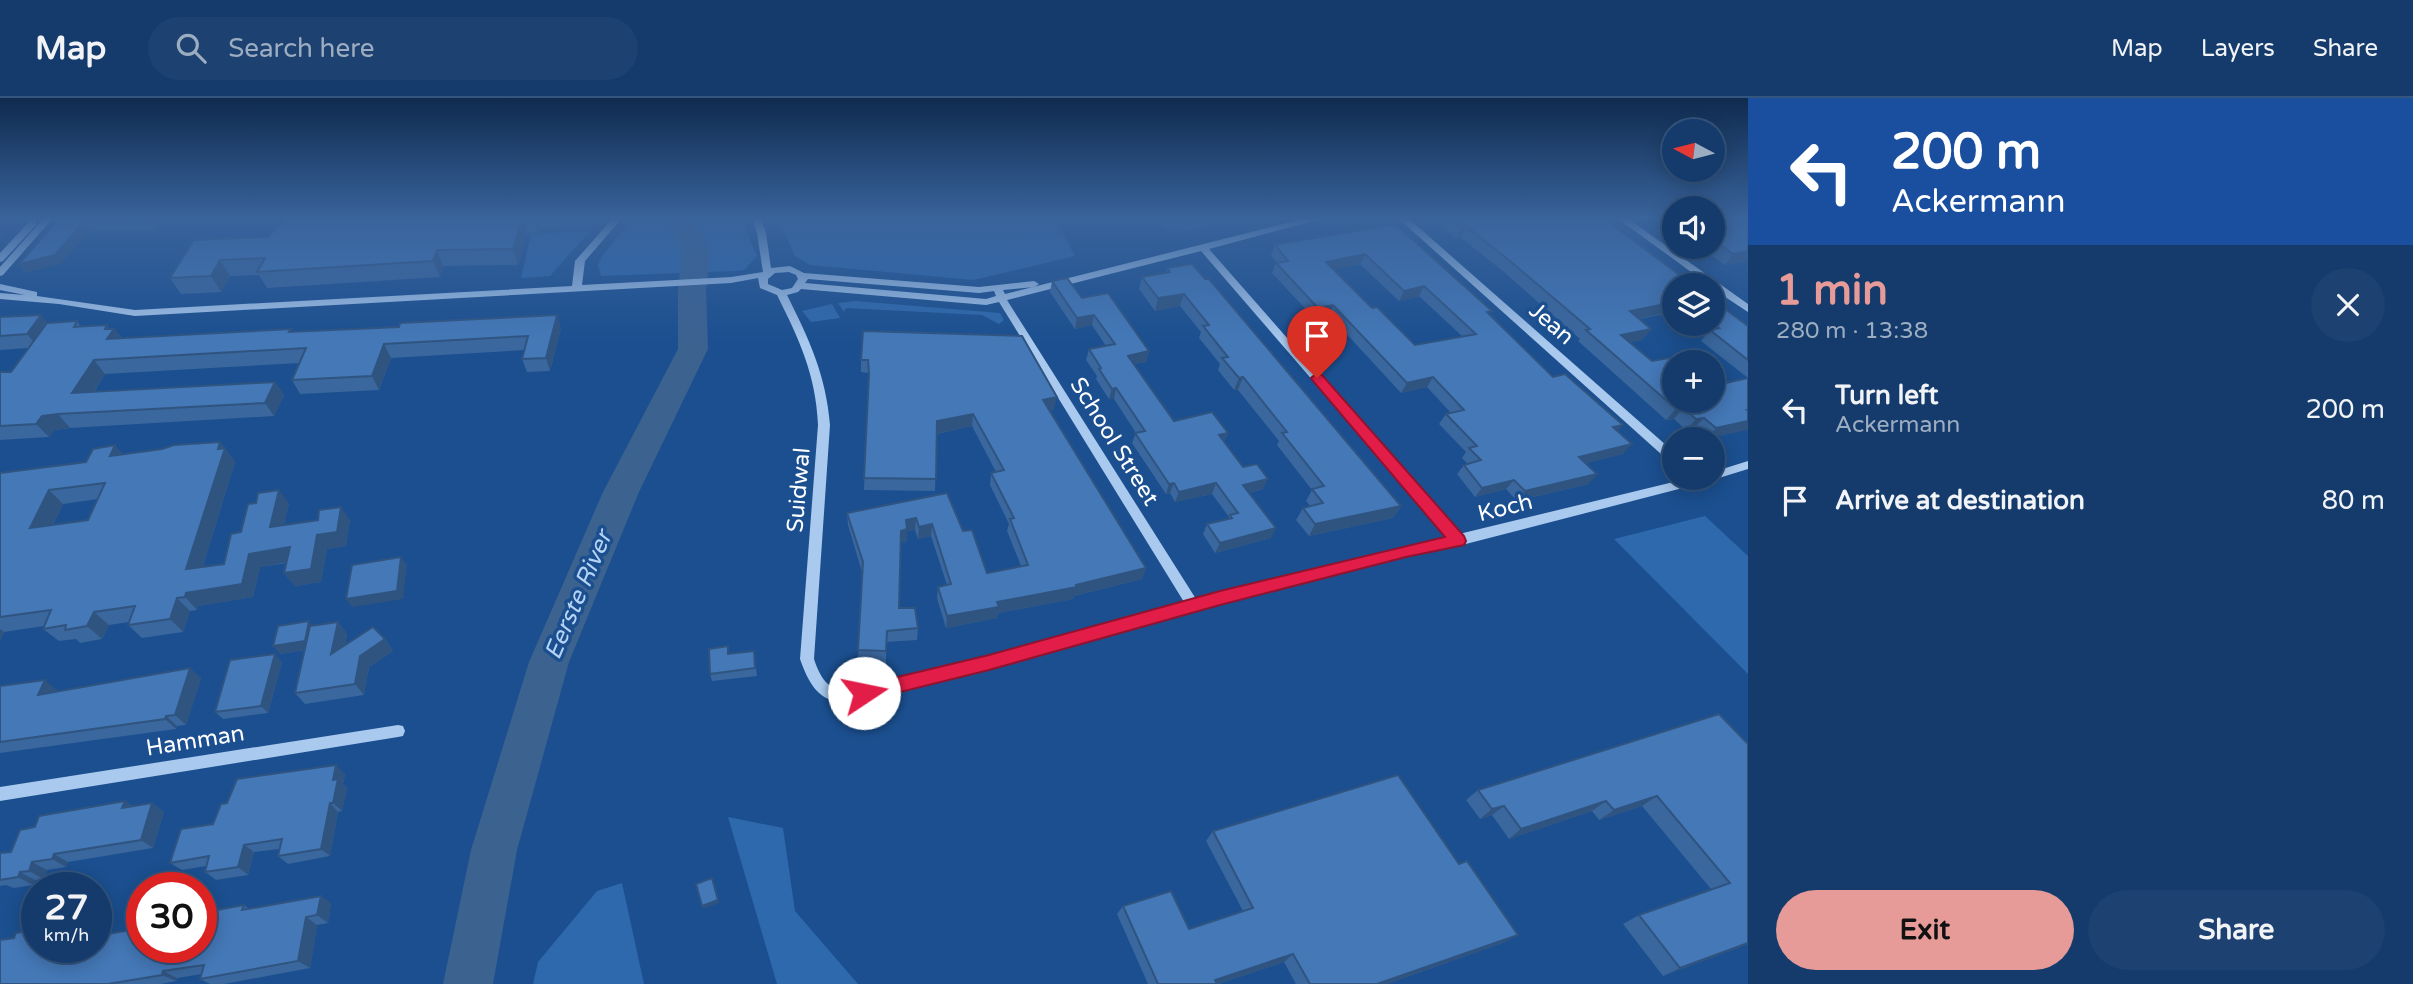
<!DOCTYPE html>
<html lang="en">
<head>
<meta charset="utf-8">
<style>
	:root { --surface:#143b6b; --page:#1d4271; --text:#f1f3f6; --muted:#9dadc1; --line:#33557e; --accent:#e69b98 }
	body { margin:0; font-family:"Varela Round",sans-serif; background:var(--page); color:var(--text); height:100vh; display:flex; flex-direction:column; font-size:26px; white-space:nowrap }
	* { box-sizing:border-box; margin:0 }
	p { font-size:23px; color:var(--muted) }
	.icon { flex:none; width:38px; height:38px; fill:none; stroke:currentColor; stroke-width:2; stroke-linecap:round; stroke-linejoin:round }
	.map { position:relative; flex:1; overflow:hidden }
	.side { display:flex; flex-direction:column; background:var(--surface); width:665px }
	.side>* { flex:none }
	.banner { background:#1a4fa0; color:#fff; overflow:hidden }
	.needle { width:46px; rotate:277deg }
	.controls { position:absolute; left:1662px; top:21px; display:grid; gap:14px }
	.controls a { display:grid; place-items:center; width:63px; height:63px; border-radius:50%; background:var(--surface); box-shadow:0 4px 18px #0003,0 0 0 2px var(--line); font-size:35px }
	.speed { position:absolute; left:21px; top:774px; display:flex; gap:14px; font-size:35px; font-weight:700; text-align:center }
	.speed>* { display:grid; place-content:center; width:91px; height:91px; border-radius:50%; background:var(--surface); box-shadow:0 4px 18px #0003,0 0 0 2px var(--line); line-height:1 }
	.speed small { font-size:18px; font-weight:400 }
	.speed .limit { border:10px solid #d22; background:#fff; color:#111 }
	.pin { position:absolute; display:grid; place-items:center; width:60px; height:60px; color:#fff; margin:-72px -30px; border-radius:50% 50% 50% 0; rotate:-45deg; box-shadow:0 0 7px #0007 }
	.pin .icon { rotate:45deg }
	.me { position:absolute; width:77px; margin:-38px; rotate:79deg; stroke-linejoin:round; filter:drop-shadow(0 0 5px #0008) }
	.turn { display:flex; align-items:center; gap:24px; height:147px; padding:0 28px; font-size:32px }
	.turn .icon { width:91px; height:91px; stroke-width:2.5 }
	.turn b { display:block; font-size:49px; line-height:60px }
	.round { display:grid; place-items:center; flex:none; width:74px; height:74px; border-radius:37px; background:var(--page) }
	.headline { display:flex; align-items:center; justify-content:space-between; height:119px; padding:0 28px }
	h1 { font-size:42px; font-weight:700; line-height:52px; color:var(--accent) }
	.button { display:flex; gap:14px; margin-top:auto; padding:14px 28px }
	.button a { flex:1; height:80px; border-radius:42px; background:var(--accent); color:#111; font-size:28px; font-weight:700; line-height:80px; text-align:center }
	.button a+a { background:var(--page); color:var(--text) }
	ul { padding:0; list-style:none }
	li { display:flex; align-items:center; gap:21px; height:91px; padding:0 28px }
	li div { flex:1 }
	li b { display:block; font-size:26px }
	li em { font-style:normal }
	header { display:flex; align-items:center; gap:42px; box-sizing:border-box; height:98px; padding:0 35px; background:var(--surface); border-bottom:2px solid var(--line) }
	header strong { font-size:33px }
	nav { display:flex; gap:38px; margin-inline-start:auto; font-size:24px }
	.search { width:490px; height:63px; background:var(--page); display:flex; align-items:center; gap:18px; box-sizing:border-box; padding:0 24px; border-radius:38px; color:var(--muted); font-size:26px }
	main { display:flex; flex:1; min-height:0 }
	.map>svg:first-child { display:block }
	.green { fill:#2e69ad }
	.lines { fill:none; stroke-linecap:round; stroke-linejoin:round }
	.river { fill:#3c6290; fill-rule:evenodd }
	.minor { fill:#a9c9ee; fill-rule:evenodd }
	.wall { fill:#3a679d; fill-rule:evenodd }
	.shaded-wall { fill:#305480 }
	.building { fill:#4478b7; stroke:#305480; stroke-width:2; fill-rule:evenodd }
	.route { fill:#e11d48; stroke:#92132f; stroke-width:2 }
	.labels { text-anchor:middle; stroke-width:7; stroke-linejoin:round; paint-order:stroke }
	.street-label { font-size:23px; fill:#fff; stroke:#1b4f8f }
	.water-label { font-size:24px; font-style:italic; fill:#b5d3f5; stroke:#1b4f8f }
</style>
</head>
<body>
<header>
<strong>Map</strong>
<div class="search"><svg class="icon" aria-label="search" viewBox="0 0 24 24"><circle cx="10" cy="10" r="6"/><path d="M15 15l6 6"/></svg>Search here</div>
<nav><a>Map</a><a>Layers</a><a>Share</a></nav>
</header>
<main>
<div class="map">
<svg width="1748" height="886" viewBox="0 0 1748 886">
	<rect width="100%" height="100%" fill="#1b4f8f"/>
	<g class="green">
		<path d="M633 120H741L757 158 744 172 734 173 601 178 598 167 602 158Z"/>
		<path d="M1054 120 1075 158 973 182 810 167 795 158 778 120Z"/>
		<path d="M1233 120C1207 127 1168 146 1151 120Z"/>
		<path d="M590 133 550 178 521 180 531 136Z"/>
		<path d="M855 203 1000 215 1004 222 999 226 982 217 846 210 844 214 838 205Z"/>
		<path d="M832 206 840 220 811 224 802 213Z"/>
		<path d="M1705 418 1748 458V576L1614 441Z"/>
		<path d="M728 719 783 730 795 813 858 886H777Z"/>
		<path d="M622 785 644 886H533L538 864 597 793Z"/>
	</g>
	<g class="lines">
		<path class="river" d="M667 120H694L710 155 706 192 708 251 639 394 569 564 517 752 493 886H443L471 752 529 564 603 394 678 251V192L682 155Z"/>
		<g class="minor">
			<path d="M44 120H53L3 177 0 178V169Z"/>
			<path d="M613 120H622L585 163 582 187 731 179 763 174 757 135 752 120H761L766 135 771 170 790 168 804 175 979 189 1034 183 1039 186 1034 189 1003 192 1005 196 1307 120H1324L1209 151 1459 436 1690 380H1713V374L1748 363V371L1706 384 1458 448 1455 447 1193 512 885 598C838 606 818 613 800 561L818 327C816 277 799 241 777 197L760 190 758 180 731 185 135 218 59 206 0 201V195L25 197 0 192V186L37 194V198L135 212 572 188 575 163ZM1201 153 1448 439 1196 501 1007 202ZM789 174 796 177 798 181 792 190 782 192 768 186V181L775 175ZM808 181 979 195 994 193 996 198 986 201 805 185ZM801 191 986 207 999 204 1184 504 885 586C848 592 828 604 814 561L830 327C826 277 809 241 787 197L798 194Z"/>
			<path d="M1398 120H1408L1675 355V366L1671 365Z"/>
			<path d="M1617 120H1627L1748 206V214L1713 191V187H1709Z"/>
			<path d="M33 122 36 123V127L3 163 0 164V155L30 123Z"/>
			<path d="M398 627 403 628 405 633 403 638 398 639 0 703V689Z"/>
		</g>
	</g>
	<g class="wall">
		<path d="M60 120H165L157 131 89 133 61 165 26 175 19 166Z"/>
		<path d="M293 120H591L590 128 540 130 539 135 527 136 518 167 443 168 440 179 267 190 259 177 230 178 221 194 181 196 170 180 268 139Z"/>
		<path d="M1434 120H1603L1675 187V214L1639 221 1651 231 1642 242 1630 244 1675 303 1748 280 1701 243 1705 238 1690 226 1748 228V331L1706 341 1694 330 1686 332 1674 321 1666 322 1578 243 1580 241 1504 174 1460 139 1456 140 1433 122Z"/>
		<path d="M1665 120H1675V127Z"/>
		<path d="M1713 120 1748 163 1725 167 1700 149H1713Z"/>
		<path d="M1395 126 1553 279 1617 333 1623 356 1586 365 1589 386 1517 403 1506 391 1475 399 1457 376 1464 367 1468 366 1462 360 1466 354 1439 326 1446 316 1451 315 1427 289 1401 295 1329 217 1314 220 1272 175 1276 165H1277L1271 157 1275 147ZM1360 166 1399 203 1419 198 1462 238 1415 247 1372 210 1334 171Z"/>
		<path d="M1167 170 1401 408 1393 420 1309 438 1296 422 1303 410 1310 408 1306 403 1312 392 1277 347 1279 343 1238 292H1234L1218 272 1220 266 1199 240 1201 234 1180 208 1155 213 1139 191 1142 179 1166 175Z"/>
		<path d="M1052 183 1082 200 1149 253 1146 264 1134 266 1174 323 1228 335 1224 343 1243 369 1263 391 1249 395 1271 440 1215 455 1203 436 1207 426 1228 421 1229 419 1212 396 1175 404 1170 395 1166 396 1132 345 1136 335 1114 301H1109L1096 281 1097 278 1086 262 1089 251 1106 248 1092 227 1075 231 1050 194Z"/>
		<path d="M0 219 48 225 77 223 81 229 114 231 122 240 292 234 561 230 550 273 527 274 522 261 525 252 391 260 379 292 300 296 292 282 300 265 105 276 94 294 275 284 284 297 274 318 70 330 54 332 49 339 0 342V274H11L28 250 0 252Z"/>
		<path d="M863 233 1054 311 1050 312 1146 470 1142 481 1074 498 1073 501 998 515 997 520 946 530 937 500 938 489 947 487 931 438 918 441 915 432 907 433V443L900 445 899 510 918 530 917 542 886 544V565L858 564 862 474 848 427 847 415 947 395 963 433 987 475 1021 468 1007 433 1009 426 990 387 991 375 996 374 972 328 937 336 935 393 864 392 868 283V275L861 274V262Z"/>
		<path d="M220 344 235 364 203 468 224 466 241 434 289 405 284 427 350 422 346 448 327 451 321 484 295 488 284 475 287 465 260 469 253 499 198 508 197 512 190 513 183 534 142 540 128 527 129 524 109 527 102 541 80 545 76 541 59 543 43 531 44 528 4 534 0 542V375L86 364 123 356ZM98 401 88 422 53 427 63 406Z"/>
		<path d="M338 524 347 536 345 547 385 541 393 553 369 569 364 597 305 606 295 595 305 552 280 556 313 528Z"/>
		<path d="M754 553 757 578 712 583 710 576 730 556Z"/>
		<path d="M282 564 268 615 223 621 215 614Z"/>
		<path d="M201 580 186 627 177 628 176 631 0 655V588L57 592V594Z"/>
		<path d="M1748 646V846L1663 878 1623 826 1639 817 1711 791 1642 708 1599 722 1592 713 1509 741 1492 717 1480 721 1466 702 1478 692Z"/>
		<path d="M345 676 343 686 347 690 342 713 338 714 330 758 288 766 278 758 279 751 254 754 248 777 216 782 205 774 206 768 182 772 170 765 213 726 227 705Z"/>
		<path d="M125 703 132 708 152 705 164 714 153 750 68 764 66 769 47 772 44 781 35 782 33 787 14 790 6 787 0 788V755L11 754 35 729Z"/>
		<path d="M1213 733 1505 844 1387 886H1296L1284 864 1218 886H1148L1117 816 1123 808 1189 831 1243 813 1206 743Z"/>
		<path d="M331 805 328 825 317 827 310 870 224 886H210L200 881 202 876 177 880 176 883 161 886H0L37 849 215 818 244 807 249 811Z"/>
	</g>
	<g class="shaded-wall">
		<path d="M0 120H13L1 134 4 139 0 143Z"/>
		<path d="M153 120H165L157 131 152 122Z"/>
		<path d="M523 120 527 136 518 167 513 151Z"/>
		<path d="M534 120H537L540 130 539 135Z"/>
		<path d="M83 124 89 133 61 165 26 175 19 166Z"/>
		<path d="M1466 128 1460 139 1456 140 1462 129Z"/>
		<path d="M437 152 443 168 440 179 433 163Z"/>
		<path d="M1748 153V163L1725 167 1733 156Z"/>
		<path d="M1365 156 1360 166 1322 174 1326 164Z"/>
		<path d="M220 162 230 178 221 194 211 178Z"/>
		<path d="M1424 188 1419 198 1399 203 1404 193Z"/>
		<path d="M1184 196 1180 208 1155 213 1158 200Z"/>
		<path d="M1675 204V213L1622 224 1630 213Z"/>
		<path d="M1333 207 1329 217 1314 220 1318 210Z"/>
		<path d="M41 217 53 231 39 250 27 236Z"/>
		<path d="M557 217 561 230 550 273 546 260Z"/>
		<path d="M1094 217 1092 227 1075 231 1077 220Z"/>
		<path d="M107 227 112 234 114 231 125 244 107 241 105 231Z"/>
		<path d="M1651 231 1642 242 1613 248 1621 237Z"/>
		<path d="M384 246 391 260 379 292 372 278Z"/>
		<path d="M1149 253 1146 264 1125 268 1128 258Z"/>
		<path d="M94 262 105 276 84 308 72 295Z"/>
		<path d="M1243 279 1238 292H1234L1239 280Z"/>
		<path d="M1433 279 1427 289 1401 295 1407 285Z"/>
		<path d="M275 284 284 297 274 318 265 305Z"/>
		<path d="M1116 290 1114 301H1109L1112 291Z"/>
		<path d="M1057 299 1054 311 1041 314 1043 302Z"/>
		<path d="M1683 310 1674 321 1666 322 1676 311Z"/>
		<path d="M58 316 70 330 54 332 49 339 36 326 42 318Z"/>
		<path d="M973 316 972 328 936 336 937 323Z"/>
		<path d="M1704 320 1694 330 1686 332 1696 321Z"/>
		<path d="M1748 323V331L1747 332 1706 341 1716 330Z"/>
		<path d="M1623 327 1614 337 1613 329Z"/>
		<path d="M1228 335 1223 345 1219 337Z"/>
		<path d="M220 344 235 364 198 484 186 471Z"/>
		<path d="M1632 346 1623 356 1571 369 1579 359Z"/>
		<path d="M115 347 127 361 110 358Z"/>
		<path d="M1597 376 1589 386 1517 403 1525 393Z"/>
		<path d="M1268 381 1263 391 1239 397 1243 387Z"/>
		<path d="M1514 382 1506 391 1475 399 1482 390Z"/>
		<path d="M1174 385 1170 395 1166 396 1169 386Z"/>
		<path d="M1216 385 1212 396 1175 404 1179 394Z"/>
		<path d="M49 392 63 406 45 443 30 430Z"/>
		<path d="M279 392 289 405 281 443 270 429Z"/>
		<path d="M1401 408 1393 420 1309 438 1315 426Z"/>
		<path d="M341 409 350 422 346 448 327 451 321 484 295 488 284 475Z"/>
		<path d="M916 420 915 432 907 433V443L900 445 901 433 906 422Z"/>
		<path d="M932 426 931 438 918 441 919 429Z"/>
		<path d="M1276 430 1271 440 1215 455 1220 445Z"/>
		<path d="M290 449 300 462 260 469 253 499 198 508 197 512 185 499 186 495 249 456Z"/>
		<path d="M401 459 407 467 403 501 352 509 346 501Z"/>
		<path d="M1146 470 1142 481 1074 498 1073 501 998 515 997 520 946 530 947 518 997 504 1076 487Z"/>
		<path d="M177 500 190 513 183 534 170 521Z"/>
		<path d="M94 514 109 527 102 541 87 528Z"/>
		<path d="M309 523 315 531 311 551 280 556 273 548Z"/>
		<path d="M338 524 347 536 341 567 331 556Z"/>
		<path d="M0 531 4 534 0 542Z"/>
		<path d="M385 541 393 553 369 569 364 597 355 586 360 558Z"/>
		<path d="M275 556 282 564 268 615 261 608Z"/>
		<path d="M190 570 201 580 186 627 175 617Z"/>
		<path d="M45 582 57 592 51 607 38 597Z"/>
		<path d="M166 618 177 628 176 631 165 621Z"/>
		<path d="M336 667 345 676 343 686 347 690 342 713 333 705V682Z"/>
		<path d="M1657 698 1642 708 1599 722 1614 712Z"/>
		<path d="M125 703 137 712 122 710Z"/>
		<path d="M1606 703 1592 713 1509 741 1521 731Z"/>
		<path d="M152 705 164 714 153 750 141 742Z"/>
		<path d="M330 705 338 714 330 758 321 751Z"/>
		<path d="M1504 708 1492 717 1480 721 1492 711Z"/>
		<path d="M244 747 254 754 248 777 238 769Z"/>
		<path d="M54 756 68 764 66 769 52 761Z"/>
		<path d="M32 764 47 772 44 781 29 773Z"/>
		<path d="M20 774 35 782 33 787 18 779Z"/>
		<path d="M712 780 719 805 703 811 702 808Z"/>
		<path d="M321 798 331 805 328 825 317 817Z"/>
		<path d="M306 819 317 827 310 870 298 863Z"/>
		<path d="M1518 837 1505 844 1387 886H1377Z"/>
		<path d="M1748 845V846L1663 878 1680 870Z"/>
		<path d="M1293 856 1284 864 1218 886H1212L1215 882Z"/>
		<path d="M163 873 177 880 176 883 162 877Z"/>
	</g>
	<g class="building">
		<path d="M60 120H153L152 122 83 124 55 157 19 166Z"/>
		<path d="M293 120H522L513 151 437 152 433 163 257 174 265 160 220 162 211 178 170 180 194 142 268 139 284 122Z"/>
		<path d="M1451 120H1603L1693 187H1675V204L1630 213 1651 231 1621 237 1652 263 1669 260 1675 264V303H1713V288L1748 280V312H1747L1748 313V323L1716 330 1704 320 1696 321 1683 310 1676 311 1586 232 1590 231 1510 163 1466 128 1462 129Z"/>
		<path d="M1713 120H1748V153L1733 156 1713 142Z"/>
		<path d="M1395 126 1492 213 1487 214 1553 279 1565 276 1623 327 1613 329 1632 346 1579 359 1597 376 1525 393 1514 382 1482 390 1464 367 1481 362 1469 350 1477 348 1446 316 1464 312 1433 279 1407 285 1333 207 1318 210 1276 165 1288 163 1275 147ZM1365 156 1404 193 1424 188 1476 236 1415 247 1377 209 1372 210 1326 164Z"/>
		<path d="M1192 166 1205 181H1209L1401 408 1315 426 1303 410 1323 405 1312 391 1324 388 1282 335 1287 334 1243 279 1239 280 1222 260 1228 259 1203 228 1209 227 1184 196 1158 200 1142 179 1170 174 1167 170Z"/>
		<path d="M1067 180 1082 200 1108 195 1149 253 1128 258 1174 323 1212 314 1228 335 1219 337 1243 369 1257 366 1268 381 1243 387 1276 430 1220 445 1207 426 1232 420 1230 417 1238 415 1216 385 1179 394 1174 385 1169 386 1135 335 1145 333 1116 290 1112 291 1099 271 1101 270 1089 251 1115 246 1094 217 1077 220 1052 183Z"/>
		<path d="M1713 202 1748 228V262L1710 232 1719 230 1713 226Z"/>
		<path d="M41 217 27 236 0 238V219Z"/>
		<path d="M557 217 546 260 522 261 528 238 384 246 372 278 292 282 306 250 94 262 72 295 275 284 265 305 58 316 42 318 36 326 0 328V274H11L47 225 77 223 74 229 107 227 105 231H114L107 241 291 231 289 234 399 229 400 225Z"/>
		<path d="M863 233 1022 238 1057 299 1043 302 1146 470 1076 487 1077 489 997 504 999 509 947 518 938 489 951 486 932 426 919 429 916 420 906 422 907 431 901 433 899 510H915L918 530 887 533 886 553 858 552 863 464 847 415 947 395 963 433 972 432 987 475 1028 467 1010 421 1014 420 991 375 1004 372 973 316 937 323 936 381 864 380 869 276 868 262H861Z"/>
		<path d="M220 344 218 351 225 350 186 471 224 466 231 436 241 434 248 406 256 405 258 395 279 392 270 429 318 422 319 412 341 409 337 434 317 437 311 471 284 475 290 449 249 456 242 486 186 495 185 499 177 500 170 521 128 527 135 508 94 514 87 528 65 532 66 527 43 531 51 512 0 519V375L86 364 93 351 115 347 110 358 162 351 174 347ZM105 385 88 422 30 430 49 392Z"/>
		<path d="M401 459 397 493 346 501 352 467Z"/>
		<path d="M309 523 305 543 273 548 278 528Z"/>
		<path d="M338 524 331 556 373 529 385 541 360 558 355 586 295 595 310 528Z"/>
		<path d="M728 548V556L754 553 755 570 710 576 709 551Z"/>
		<path d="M275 556 261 608 215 614 230 562Z"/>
		<path d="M190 570 175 617 166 618 165 621 0 644V588L45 582 38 597Z"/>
		<path d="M1719 616 1748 646V845L1680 870 1639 817 1730 785 1657 698 1614 712 1606 703 1521 731 1504 708 1492 711 1478 692Z"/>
		<path d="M336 667 333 682 338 681 333 705H330L321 751 278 758 282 741 244 747 238 769 205 774 209 758 170 765 181 731 213 726 221 706 227 705 237 681Z"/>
		<path d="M1398 677 1459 766 1467 763 1518 837 1377 886H1310L1293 856 1215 882 1217 886H1158L1123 808 1171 793 1189 831 1253 810 1213 733Z"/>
		<path d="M125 703 122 710 152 705 141 742 54 756 52 761 32 764 29 773 20 774 18 779 0 782V755L11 754 20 732 35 729 39 718Z"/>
		<path d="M712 780 718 802 702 808 696 786Z"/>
		<path d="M321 798 317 817 306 819 298 863 200 881 204 867 163 873 162 877 108 886H0V842L14 840 16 835 37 832V849H96V838L142 830V849H201V821L215 818 217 812 244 807 242 812Z"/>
	</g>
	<linearGradient id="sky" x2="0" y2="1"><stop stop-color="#0f2b4f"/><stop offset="0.49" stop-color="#39639b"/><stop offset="1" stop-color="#39639b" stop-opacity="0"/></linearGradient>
	<rect width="1748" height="245" fill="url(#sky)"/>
	<path class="route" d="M1317 275 1322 277 1464 438 1466 443 1464 447 1406 459 1220 507 989 572 864 603 858 601 855 595 858 589 864 587 989 557 1220 493 1445 439 1313 283 1311 280Z"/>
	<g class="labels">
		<g class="street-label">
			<text transform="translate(1552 225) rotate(41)" y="8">Jean</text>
			<text transform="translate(1115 343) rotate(58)" y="8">School Street</text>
			<text transform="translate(798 392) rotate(-85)" y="8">Suidwal</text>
			<text transform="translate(1505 409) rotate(-14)" y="8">Koch</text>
			<text transform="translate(195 642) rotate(-9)" y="8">Hamman</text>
		</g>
		<g class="water-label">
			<text transform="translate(578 497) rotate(-67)" y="8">Eerste River</text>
		</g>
	</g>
</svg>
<div class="controls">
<a><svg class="needle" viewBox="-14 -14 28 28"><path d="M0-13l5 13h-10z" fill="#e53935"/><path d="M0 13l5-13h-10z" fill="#9dadc1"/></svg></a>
<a><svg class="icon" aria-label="sound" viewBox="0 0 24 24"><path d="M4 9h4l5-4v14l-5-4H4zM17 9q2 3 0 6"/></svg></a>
<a><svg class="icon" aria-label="layers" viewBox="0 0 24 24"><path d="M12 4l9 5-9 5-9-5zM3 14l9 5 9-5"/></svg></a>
<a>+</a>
<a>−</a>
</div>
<div class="speed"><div>27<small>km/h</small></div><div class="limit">30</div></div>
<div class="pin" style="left:1317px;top:280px;background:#d93025"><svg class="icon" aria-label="arrive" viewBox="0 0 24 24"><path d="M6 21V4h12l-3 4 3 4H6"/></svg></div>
<svg class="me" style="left:864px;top:595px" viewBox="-20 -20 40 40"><circle r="19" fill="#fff"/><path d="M0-13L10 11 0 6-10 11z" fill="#e11d48"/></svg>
</div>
<section class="side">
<div class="banner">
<div class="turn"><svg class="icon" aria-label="left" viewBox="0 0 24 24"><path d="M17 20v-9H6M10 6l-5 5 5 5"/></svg><div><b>200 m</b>Ackermann</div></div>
</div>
<div class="headline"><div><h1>1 min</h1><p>280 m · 13:38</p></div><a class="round"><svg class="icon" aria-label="close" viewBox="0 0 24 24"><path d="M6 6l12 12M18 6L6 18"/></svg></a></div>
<ul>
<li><svg class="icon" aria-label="left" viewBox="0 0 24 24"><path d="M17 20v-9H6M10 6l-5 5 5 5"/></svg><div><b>Turn left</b><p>Ackermann</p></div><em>200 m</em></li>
<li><svg class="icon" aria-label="arrive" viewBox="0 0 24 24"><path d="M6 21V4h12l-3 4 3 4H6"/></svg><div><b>Arrive at destination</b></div><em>80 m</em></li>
</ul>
<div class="button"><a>Exit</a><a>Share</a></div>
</section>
</main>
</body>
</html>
